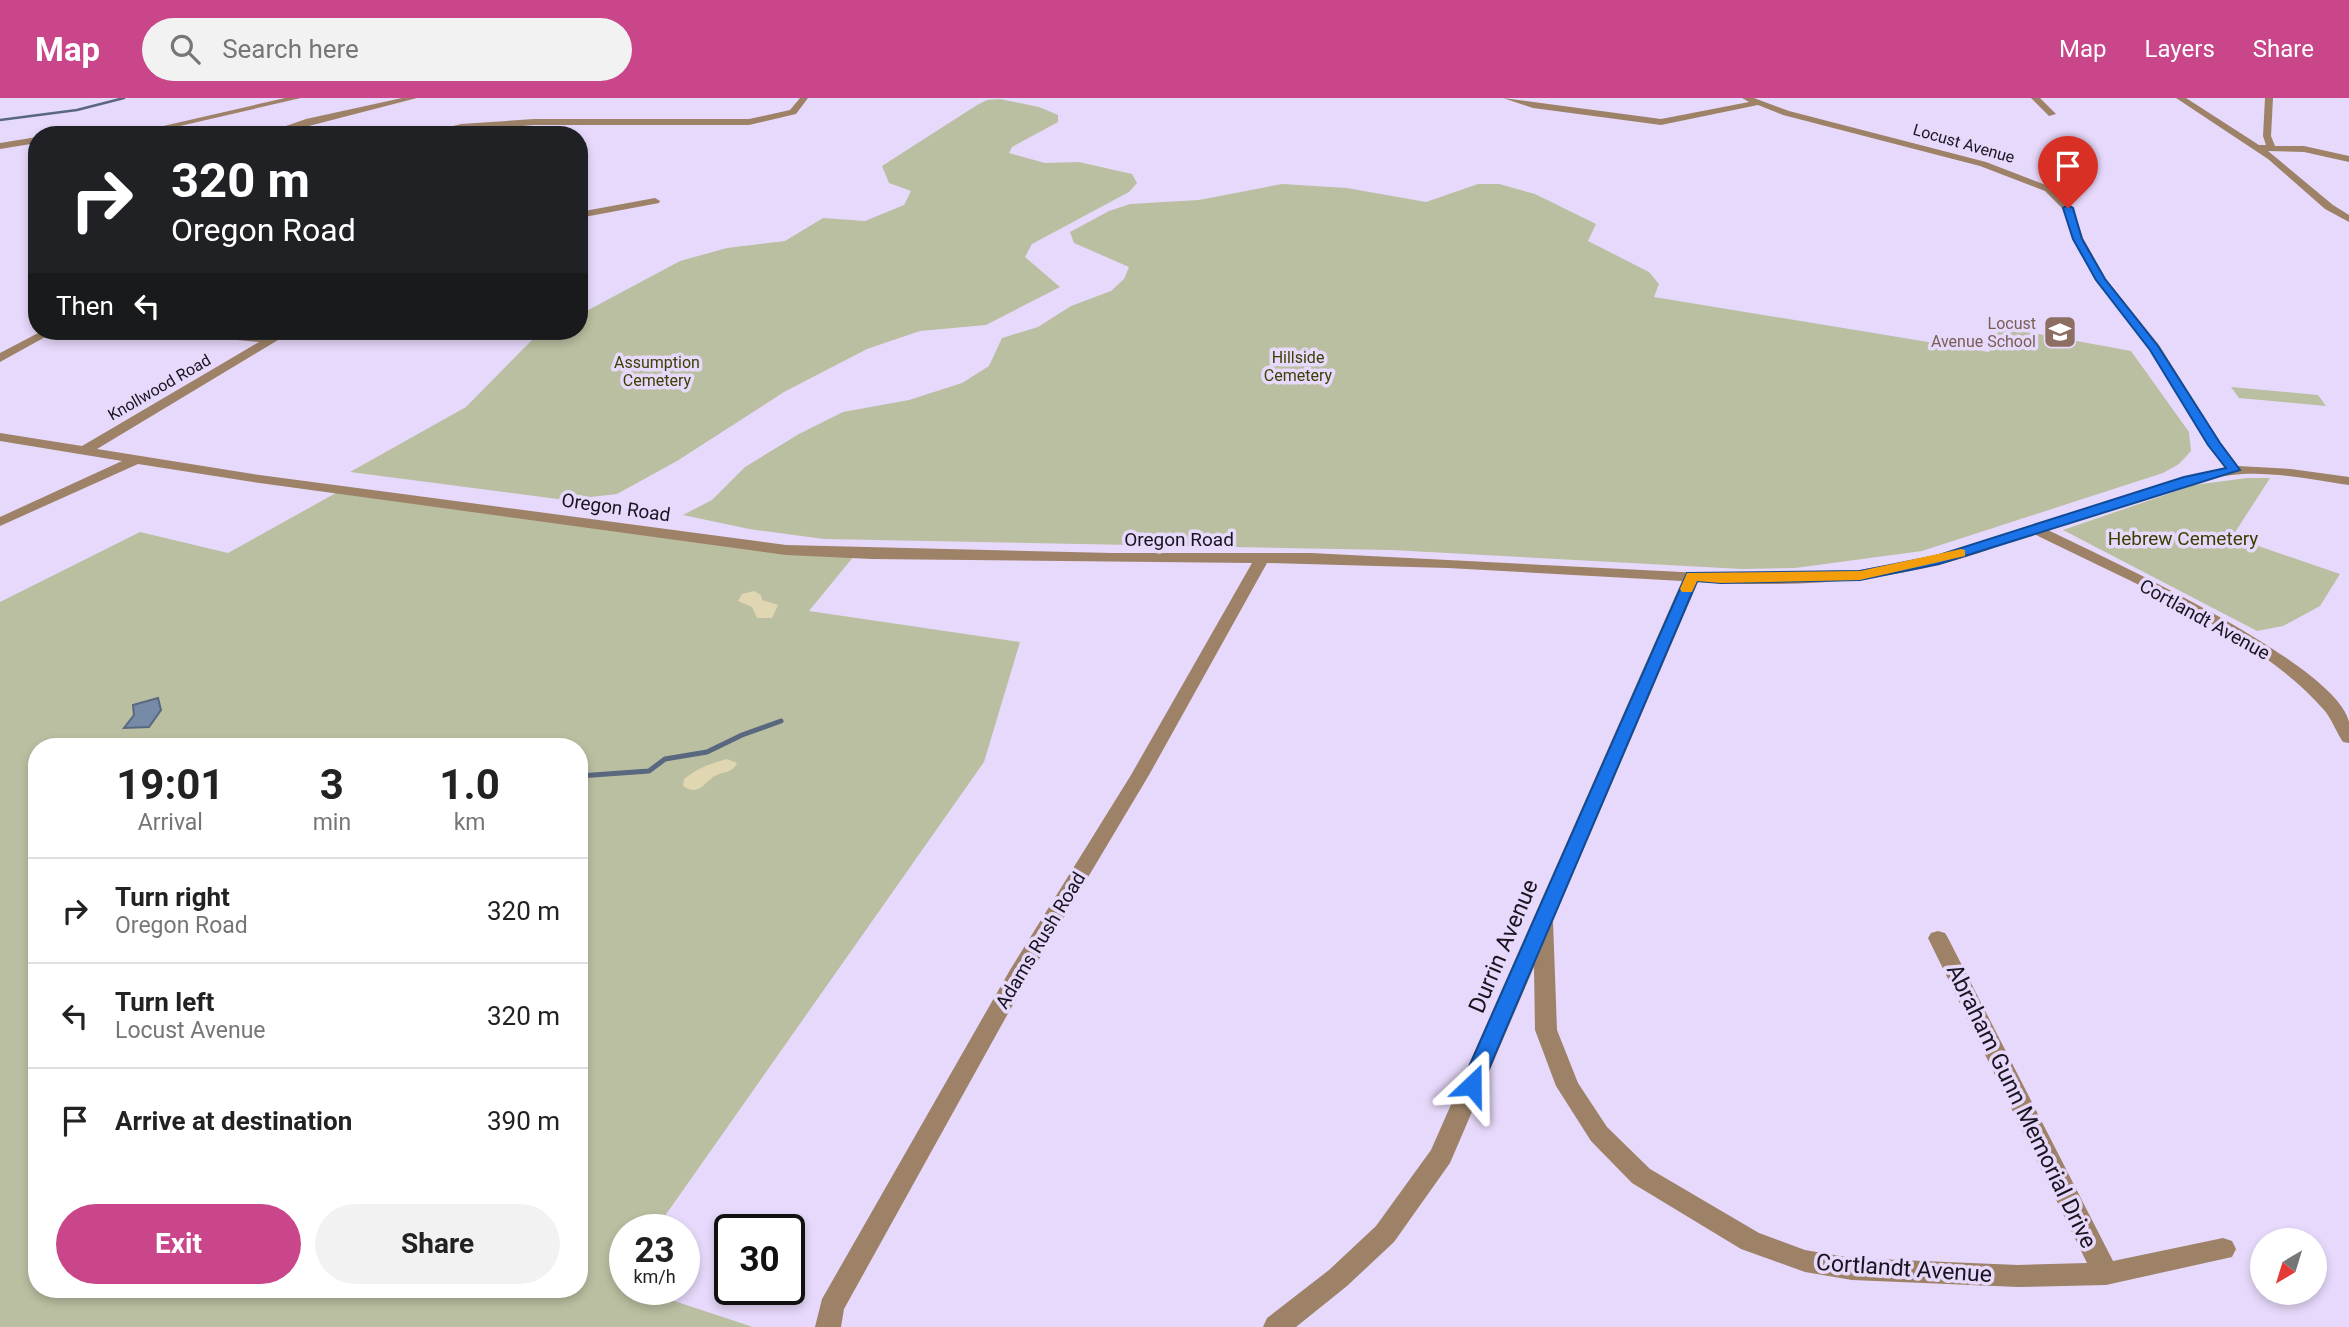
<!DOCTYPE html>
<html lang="en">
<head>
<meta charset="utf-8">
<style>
	:root { --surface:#fff; --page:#f2f2f2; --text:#222; --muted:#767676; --line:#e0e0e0; --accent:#c9468b }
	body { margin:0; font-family:Roboto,sans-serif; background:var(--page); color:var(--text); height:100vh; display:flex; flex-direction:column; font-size:26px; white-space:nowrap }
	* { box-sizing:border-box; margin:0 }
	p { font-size:23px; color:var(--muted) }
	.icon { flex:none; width:38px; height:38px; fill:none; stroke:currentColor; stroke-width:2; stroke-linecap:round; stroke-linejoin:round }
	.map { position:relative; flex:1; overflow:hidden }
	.drawer { position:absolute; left:28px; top:640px; width:560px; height:560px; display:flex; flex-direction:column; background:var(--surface); border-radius:28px; box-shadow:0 4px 10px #0003 }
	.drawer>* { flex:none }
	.banner { position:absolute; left:28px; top:28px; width:560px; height:214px; border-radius:28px; box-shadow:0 4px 10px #0003; background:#202124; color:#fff; overflow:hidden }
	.needle { width:46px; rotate:218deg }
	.fabs { position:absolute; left:2250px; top:1130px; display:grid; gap:14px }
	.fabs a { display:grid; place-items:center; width:77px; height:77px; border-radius:50%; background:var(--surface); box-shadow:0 4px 10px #0003; font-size:35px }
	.speed { position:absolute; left:609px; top:1116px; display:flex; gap:14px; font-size:35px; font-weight:700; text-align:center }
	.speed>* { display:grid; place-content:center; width:91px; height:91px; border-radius:50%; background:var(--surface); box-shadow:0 4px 10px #0003; line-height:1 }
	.speed small { font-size:18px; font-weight:400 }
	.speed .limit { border:4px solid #111; border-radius:10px; background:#fff; color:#111 }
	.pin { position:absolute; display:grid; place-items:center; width:60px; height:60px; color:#fff; margin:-72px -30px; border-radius:50% 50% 50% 0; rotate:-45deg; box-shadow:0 0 7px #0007 }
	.pin .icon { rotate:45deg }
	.me { position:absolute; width:77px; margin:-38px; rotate:23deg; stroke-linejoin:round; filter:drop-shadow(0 0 5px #0008) }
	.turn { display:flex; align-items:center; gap:24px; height:147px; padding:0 28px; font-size:32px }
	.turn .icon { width:91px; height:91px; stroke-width:2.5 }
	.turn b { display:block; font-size:49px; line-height:60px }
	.then { display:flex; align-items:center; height:66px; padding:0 28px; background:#0003; gap:14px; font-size:26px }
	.eta { display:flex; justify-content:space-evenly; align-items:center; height:119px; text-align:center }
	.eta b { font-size:42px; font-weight:700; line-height:49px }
	.primary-button { display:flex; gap:14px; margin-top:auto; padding:14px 28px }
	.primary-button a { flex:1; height:80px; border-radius:42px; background:var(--accent); color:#fff; font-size:28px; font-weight:700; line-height:80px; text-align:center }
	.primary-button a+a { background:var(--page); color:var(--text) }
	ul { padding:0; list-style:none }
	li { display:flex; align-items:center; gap:21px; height:105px; padding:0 28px; border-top:2px solid var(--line) }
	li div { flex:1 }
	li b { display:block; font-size:26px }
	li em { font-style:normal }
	header { display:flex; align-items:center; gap:42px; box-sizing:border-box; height:98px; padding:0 35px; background:var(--accent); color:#fff }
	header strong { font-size:33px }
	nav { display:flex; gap:38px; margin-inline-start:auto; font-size:24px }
	.search { width:490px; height:63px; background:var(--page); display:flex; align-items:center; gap:18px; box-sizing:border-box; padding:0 24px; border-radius:38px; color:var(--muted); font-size:26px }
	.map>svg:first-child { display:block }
	.green { fill:#babfa1; fill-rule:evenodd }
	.sand { fill:#e0d7b2 }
	.water { fill:#758ba8; stroke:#59677f; stroke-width:2 }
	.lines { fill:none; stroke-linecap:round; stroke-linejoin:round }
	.stream-far1 { stroke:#59677f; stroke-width:2.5 }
	.stream { stroke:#59677f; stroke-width:5 }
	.minor { fill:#9d8268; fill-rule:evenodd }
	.route { fill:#1a73e8; stroke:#114b97; stroke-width:2 }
	.slow { fill:#f59e0b }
	.labels { text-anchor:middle; stroke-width:7; stroke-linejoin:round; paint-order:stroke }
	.far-street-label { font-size:16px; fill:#191420; stroke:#e7d9fb }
	.far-education-label { font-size:16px; fill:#785e54; stroke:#e7d9fb; text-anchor:end }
	.far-park-label { font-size:16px; fill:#3b4000; stroke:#e7d9fb }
	.street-label { font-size:19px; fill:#191420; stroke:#e7d9fb }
	.park-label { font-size:19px; fill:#3b4000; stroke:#e7d9fb }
	.near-street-label { font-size:23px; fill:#191420; stroke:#e7d9fb }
</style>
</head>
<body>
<header>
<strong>Map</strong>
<div class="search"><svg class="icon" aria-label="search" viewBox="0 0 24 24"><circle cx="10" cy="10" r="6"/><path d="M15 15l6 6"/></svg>Search here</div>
<nav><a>Map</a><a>Layers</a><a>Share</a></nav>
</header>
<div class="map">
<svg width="2349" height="1229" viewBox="0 0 2349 1229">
	<rect width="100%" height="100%" fill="#e7d9fb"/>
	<g class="green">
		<path d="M1000 1 1039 9 1058 17V24L1012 49 1009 55 1045 65 1079 64 1132 76 1137 85 1129 94 1032 146 1025 159 1060 189 986 227 920 233 867 251 784 294 677 363 617 396 565 402 350 374 466 309 532 242 549 233H579V217L680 163 727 150 785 143 823 120 865 123 904 107 911 93 889 85 882 68 977 7 987 2Z"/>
		<path d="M1282 86 1347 90 1426 104 1478 86H1499L1535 96 1596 126 1588 143 1649 174 1659 186 1654 199 1989 254 2000 229 2131 253 2189 334 2191 353 2179 366 2163 375 1922 453 1795 470 1742 471 1391 452 824 441 749 431 683 417 712 402 745 369 799 336 843 314 909 302 962 285 989 268 1002 240 1038 229 1071 208 1111 193 1124 181 1129 169 1074 145 1070 134 1109 113 1130 106 1199 102Z"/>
		<path d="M2231 289 2318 297 2326 308 2239 300Z"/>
		<path d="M2247 380H2270L2232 439 2340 476 2320 508 2283 528 2257 533 2063 432 2194 387Z"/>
		<path d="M343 391 854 458 809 513 1020 544 984 664 655 1132H625V1176L619 1184 625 1186V1192H641L753 1229H0V504L140 434 228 455ZM37 649H579V1192H37Z"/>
	</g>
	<g class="sand">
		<path d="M754 493 761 497 762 502 778 507 772 520H757L752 509 738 503 742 496Z"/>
		<path d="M727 661 737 665C732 676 722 673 713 679 703 687 697 698 683 688L684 681C698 670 709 666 727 661Z"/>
	</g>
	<path class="water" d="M158 600 161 612 149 629 124 630 134 617 133 607Z"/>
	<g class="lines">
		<path class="stream-far1" d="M0 22 77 12 124 0"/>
		<path class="stream" d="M579 678 649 673 665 661 707 654 742 637 781 623"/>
		<g class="minor">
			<path d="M285 0H301L141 37H124Z"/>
			<path d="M402 0H417L274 37H260L306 21Z"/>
			<path d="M800 0H808L796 16 749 27H534L417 37 461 26 534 21H749L790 12Z"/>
			<path d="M1503 0 1661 21 1749 4 1742 0H1754L1789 13 1986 64 2051 89 2073 110 2083 140 2106 181 2159 247 2220 344 2238 368 2291 371 2349 379V387C2313 382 2268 372 2232 377 2175 384 2104 414 2048 432 2105 460 2336 565 2349 624 2349 630 2349 639 2349 645L2343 644C2336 634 2332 621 2324 612 2260 537 2122 480 2034 436 2004 446 1973 458 1942 466 1863 486 1779 489 1698 484L1553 823 1557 932 1578 985 1607 1029 1650 1071 1759 1135 1805 1152 1852 1160 2018 1167 2087 1165 1928 840 1931 835 1938 833 1945 835 1948 840 2113 1163 2223 1140 2232 1143 2236 1151 2232 1159 2106 1187 2018 1189 1852 1182 1805 1174 1741 1151 1632 1085 1591 1043 1556 988 1535 932 1534 869 1450 1065 1394 1144 1347 1188 1296 1229H1263L1267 1220 1329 1172 1376 1128 1431 1052 1682 483 1448 470 1267 465 1149 677 1026 883 844 1211 841 1229H815L822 1201 1010 872 1131 677 1252 465 872 461 786 457 253 384 138 366 0 428V419L122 363 0 343V335L82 348 259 244 182 237 176 233H216L270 238 279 233H293L97 351 253 376 786 447 1112 455H1311L1721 476 1860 472 1936 458 2183 379 2225 370 2207 346 2150 251 2095 182 2073 140 2063 111 2045 93 1980 68 1783 17 1758 7 1661 27 1533 10Z"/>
			<path d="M2031 0H2040L2056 16 2049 18Z"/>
			<path d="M2176 0H2186L2259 47H2266L2263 38 2265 0H2273L2271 38 2275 48H2304L2349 58V64L2304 54 2268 53 2333 107 2349 117V124L2325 111 2268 61Z"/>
			<path d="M37 39V45L0 51V45Z"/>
			<path d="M655 100 660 103 659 105 579 120V114Z"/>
			<path d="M42 233H56L0 264V255Z"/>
		</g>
	</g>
	<path class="route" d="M2068 107 2073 110 2082 141 2105 181 2158 248 2220 345 2240 372 1939 466 1860 482 1721 485 1697 483 1482 987 1479 993 1472 995 1464 993 1461 987 1687 475 1860 473 1936 458 2184 379 2226 370 2208 347 2150 252 2096 182 2073 141 2063 110Z"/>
	<path class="slow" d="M1961 451 1965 452V458L1860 482 1721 485 1697 483 1692 494H1682L1680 491 1687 475 1860 473Z"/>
	<defs>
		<symbol id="school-square" viewBox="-11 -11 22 22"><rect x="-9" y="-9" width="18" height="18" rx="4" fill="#8d6e63" stroke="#e7d9fb"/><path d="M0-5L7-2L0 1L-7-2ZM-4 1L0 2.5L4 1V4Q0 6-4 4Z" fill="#fff"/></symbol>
	</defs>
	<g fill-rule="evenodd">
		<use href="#school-square" x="2041" y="215" width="38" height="38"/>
	</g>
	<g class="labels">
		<g class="far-street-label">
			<text transform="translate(1964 45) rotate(16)" y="6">Locust Avenue</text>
			<text transform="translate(159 289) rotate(-30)" y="6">Knollwood Road</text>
		</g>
		<g class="far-education-label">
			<text x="2036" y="231">Locust<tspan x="2036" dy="18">Avenue School</tspan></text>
		</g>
		<g class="far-park-label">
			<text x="1298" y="265">Hillside<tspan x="1298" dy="18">Cemetery</tspan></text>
			<text x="657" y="270">Assumption<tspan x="657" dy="18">Cemetery</tspan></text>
		</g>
		<g class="street-label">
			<text transform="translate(616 409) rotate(8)" y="7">Oregon Road</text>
			<text x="1179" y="448">Oregon Road</text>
			<text transform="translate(2205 521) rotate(29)" y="7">Cortlandt Avenue</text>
			<text transform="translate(1040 842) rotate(-59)" y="7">Adams Rush Road</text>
		</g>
		<g class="park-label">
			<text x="2183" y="447">Hebrew Cemetery</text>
		</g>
		<g class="near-street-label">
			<text transform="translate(1503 848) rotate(-67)" y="8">Durrin Avenue</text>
			<text transform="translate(2022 1008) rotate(64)" y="8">Abraham Gunn Memorial Drive</text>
			<text transform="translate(1904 1170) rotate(4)" y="8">Cortlandt Avenue</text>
		</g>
	</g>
</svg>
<div class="fabs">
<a><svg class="needle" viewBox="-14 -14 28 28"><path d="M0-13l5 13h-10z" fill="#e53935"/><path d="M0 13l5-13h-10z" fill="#767676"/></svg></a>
</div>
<div class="speed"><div>23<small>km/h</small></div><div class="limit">30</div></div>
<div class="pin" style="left:2068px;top:110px;background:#d93025"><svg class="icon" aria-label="arrive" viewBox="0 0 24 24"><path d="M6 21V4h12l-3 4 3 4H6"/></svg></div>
<svg class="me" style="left:1472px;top:987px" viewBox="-20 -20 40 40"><path d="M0-17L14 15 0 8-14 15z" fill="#1a73e8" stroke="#fff" stroke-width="4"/></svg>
<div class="banner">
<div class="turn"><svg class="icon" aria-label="right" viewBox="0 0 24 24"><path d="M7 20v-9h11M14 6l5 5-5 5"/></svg><div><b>320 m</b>Oregon Road</div></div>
<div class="then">Then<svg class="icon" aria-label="left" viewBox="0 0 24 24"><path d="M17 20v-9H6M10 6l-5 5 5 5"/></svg></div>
</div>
<section class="drawer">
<div class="eta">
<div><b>19:01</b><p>Arrival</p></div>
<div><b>3</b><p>min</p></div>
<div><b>1.0</b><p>km</p></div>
</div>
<ul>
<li><svg class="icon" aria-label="right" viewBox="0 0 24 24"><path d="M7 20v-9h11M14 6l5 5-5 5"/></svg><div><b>Turn right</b><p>Oregon Road</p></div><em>320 m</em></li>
<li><svg class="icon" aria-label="left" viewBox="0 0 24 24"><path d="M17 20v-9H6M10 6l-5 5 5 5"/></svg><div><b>Turn left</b><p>Locust Avenue</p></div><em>320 m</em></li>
<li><svg class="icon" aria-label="arrive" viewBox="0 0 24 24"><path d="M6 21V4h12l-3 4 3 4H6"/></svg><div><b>Arrive at destination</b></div><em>390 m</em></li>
</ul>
<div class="primary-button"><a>Exit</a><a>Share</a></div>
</section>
</div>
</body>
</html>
